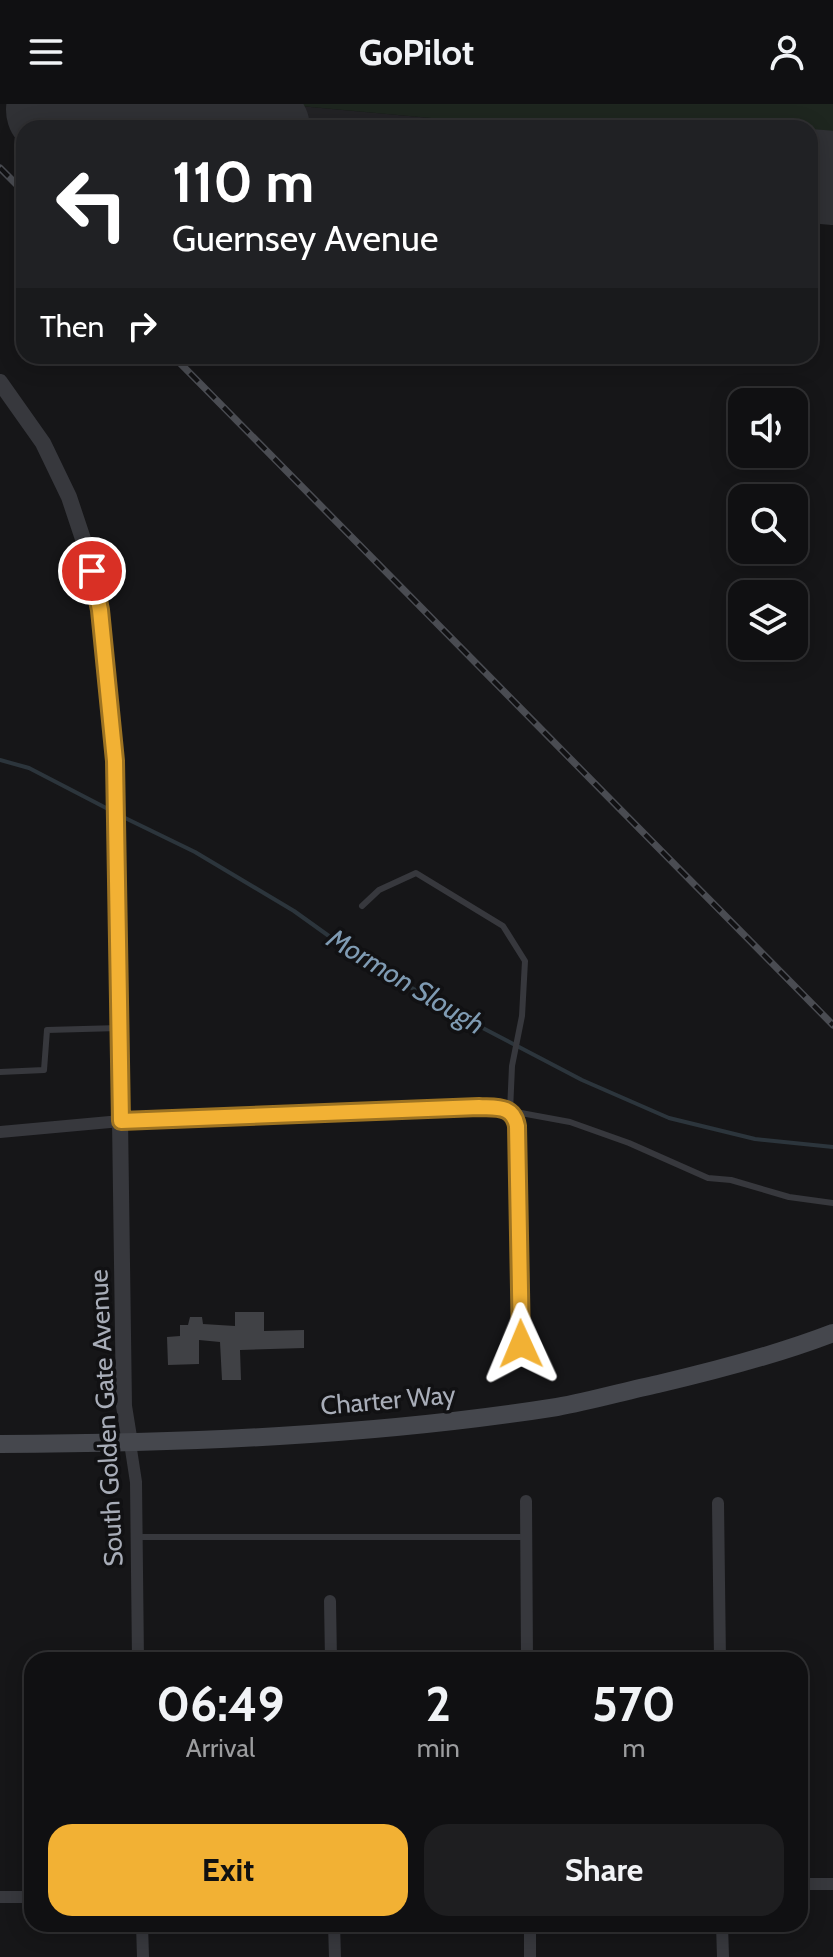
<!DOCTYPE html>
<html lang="en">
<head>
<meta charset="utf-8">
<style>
	:root { --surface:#101012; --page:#1e1e20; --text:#f1f3f6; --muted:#9c9d9f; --line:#303032; --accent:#f2b134 }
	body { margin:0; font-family:Cabin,sans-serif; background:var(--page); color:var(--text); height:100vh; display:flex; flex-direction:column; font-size:30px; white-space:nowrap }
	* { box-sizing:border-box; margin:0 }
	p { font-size:26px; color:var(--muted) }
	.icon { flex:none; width:44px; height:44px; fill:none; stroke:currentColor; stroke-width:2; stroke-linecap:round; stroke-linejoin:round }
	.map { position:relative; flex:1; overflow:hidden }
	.sheet { position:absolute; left:24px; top:1548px; width:784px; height:280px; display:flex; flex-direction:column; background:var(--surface); border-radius:24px; box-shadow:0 4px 20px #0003,0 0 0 2px var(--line) }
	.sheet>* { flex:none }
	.top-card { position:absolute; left:16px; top:16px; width:802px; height:244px; border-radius:24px; box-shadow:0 4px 20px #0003,0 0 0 2px var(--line); background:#202124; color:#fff; overflow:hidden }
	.fabs { position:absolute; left:728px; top:284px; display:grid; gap:16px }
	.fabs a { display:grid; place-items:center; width:80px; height:80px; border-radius:16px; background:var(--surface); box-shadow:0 4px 20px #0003,0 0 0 2px var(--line); font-size:40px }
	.pin { position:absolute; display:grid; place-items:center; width:68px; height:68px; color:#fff; margin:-34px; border:4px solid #fff; border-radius:50%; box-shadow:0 2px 8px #0007 }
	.me { position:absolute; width:88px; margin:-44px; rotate:359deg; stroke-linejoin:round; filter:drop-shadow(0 0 6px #0008) }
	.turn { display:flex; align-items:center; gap:28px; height:168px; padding:0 24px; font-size:36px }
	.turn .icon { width:104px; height:104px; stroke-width:2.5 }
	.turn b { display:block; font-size:56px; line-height:68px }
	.then { display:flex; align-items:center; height:76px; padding:0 24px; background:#0003; gap:16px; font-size:30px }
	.eta { display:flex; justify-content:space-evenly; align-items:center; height:136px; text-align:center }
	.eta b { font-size:48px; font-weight:700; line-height:56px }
	.action { display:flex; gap:16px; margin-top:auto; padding:16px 24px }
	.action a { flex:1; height:92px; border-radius:24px; background:var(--accent); color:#111; font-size:32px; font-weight:700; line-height:92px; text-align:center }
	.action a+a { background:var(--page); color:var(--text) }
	header { display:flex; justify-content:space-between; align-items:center; height:104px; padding:0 24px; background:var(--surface); font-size:36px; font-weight:700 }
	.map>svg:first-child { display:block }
	.built { fill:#222225 }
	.green { fill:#1e261f }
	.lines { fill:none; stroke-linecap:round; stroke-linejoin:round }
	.stream { stroke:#2c353c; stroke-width:4 }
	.runway { stroke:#303135; stroke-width:94 }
	.building { fill:#404145 }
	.service { stroke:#37383d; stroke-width:6 }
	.minor { stroke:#37383d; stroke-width:12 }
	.tertiary { stroke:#37383d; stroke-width:16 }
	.secondary { stroke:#45474d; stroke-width:18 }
	.rail-casing { stroke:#4a4c52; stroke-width:7 }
	.rail { stroke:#111113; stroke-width:4; stroke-dasharray:12; stroke-linecap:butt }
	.route-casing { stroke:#9d7322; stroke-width:20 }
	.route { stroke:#f2b134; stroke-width:14 }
	.labels { text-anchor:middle; stroke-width:7; stroke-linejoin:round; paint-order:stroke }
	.street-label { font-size:26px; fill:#a8adb8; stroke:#111113 }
	.water-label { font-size:28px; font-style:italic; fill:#7f9bb3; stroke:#111113 }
</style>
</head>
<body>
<header><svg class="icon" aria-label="menu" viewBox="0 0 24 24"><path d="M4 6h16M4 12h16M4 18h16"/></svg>GoPilot<svg class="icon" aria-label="person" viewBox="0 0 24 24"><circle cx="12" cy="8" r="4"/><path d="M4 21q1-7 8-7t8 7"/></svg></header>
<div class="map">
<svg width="833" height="1853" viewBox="0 0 833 1853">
	<rect width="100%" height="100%" fill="#161618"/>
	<g class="built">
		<path d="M29 0H278L539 24H35Z"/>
		<path d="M810 49 833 51V99L810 97Z"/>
	</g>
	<path class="green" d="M278 0H833V51L810 49V24H539Z"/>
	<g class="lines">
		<g class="stream">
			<path d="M0 656 29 664 110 706"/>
			<path d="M121 712 195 748 294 807 354 850 456 910 582 976 669 1014 755 1035 833 1043"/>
		</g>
		<g class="runway">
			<path d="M53 6 263 24"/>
			<path d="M810 72 833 74"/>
		</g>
	</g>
	<path class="building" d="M235 1208H264V1227L304 1226V1244L240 1246 241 1276H222L220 1238 199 1236V1260L168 1261 167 1233 180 1232V1221H188L190 1213H202L203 1220 235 1222Z"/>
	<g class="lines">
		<g class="service">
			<path d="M362 802 379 786 416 769 503 822 525 857 522 912 512 962 510 1007 570 1018 629 1039 708 1074 731 1076 789 1093 833 1099"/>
			<path d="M0 968 44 966 47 926 119 924"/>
			<path d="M137 1433H526"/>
		</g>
		<g class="minor">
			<path d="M0 1028 121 1017 479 1003 504 1005 515 1011 517 1022 521 1240"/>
			<path d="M130 1339 136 1378 138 1556"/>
			<path d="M526 1397 527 1556"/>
			<path d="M718 1399 720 1556"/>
			<path d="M330 1497 331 1556"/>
			<path d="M800 1780H833"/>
			<path d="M0 1793H32"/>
			<path d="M142 1820 143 1853"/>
			<path d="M334 1820 335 1853"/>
			<path d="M530 1820V1853"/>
			<path d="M722 1820 723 1853"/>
		</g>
		<path class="tertiary" d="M0 278 43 339 69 393 87 447 100 506 115 657 124 1302 130 1339"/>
		<path class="secondary" d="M0 1340C186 1339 373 1332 557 1303 591 1297 625 1287 658 1280 718 1266 776 1251 833 1229"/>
		<defs>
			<g id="rail">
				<path d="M0 64 24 88"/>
				<path d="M173 252 833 921"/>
			</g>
		</defs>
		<use href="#rail" class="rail-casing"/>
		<use href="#rail" class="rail"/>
	</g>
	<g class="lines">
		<defs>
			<path id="route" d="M92 467 100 506 115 657 121 1017 479 1003C497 1004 513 1001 517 1022L521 1240"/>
		</defs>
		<use href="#route" class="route-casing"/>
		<use href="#route" class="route"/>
	</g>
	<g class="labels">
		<g class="street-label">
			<text transform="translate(388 1296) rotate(-5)" y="9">Charter Way</text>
			<text transform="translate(106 1314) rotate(-93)" y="9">South Golden Gate Avenue</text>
		</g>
		<g class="water-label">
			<text transform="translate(406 877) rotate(31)" y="10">Mormon Slough</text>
		</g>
	</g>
</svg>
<div class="fabs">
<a><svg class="icon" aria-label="sound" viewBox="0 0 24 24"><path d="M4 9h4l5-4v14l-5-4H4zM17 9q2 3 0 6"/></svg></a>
<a><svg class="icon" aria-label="search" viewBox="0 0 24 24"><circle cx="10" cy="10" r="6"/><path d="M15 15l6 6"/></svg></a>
<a><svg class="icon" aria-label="layers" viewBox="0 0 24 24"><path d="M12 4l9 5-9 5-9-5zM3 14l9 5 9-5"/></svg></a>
</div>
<div class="pin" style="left:92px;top:467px;background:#d93025"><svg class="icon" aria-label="arrive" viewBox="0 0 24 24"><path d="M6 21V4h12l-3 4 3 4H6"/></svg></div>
<svg class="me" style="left:521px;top:1240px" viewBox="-20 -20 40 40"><path d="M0-17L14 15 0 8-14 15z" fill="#f2b134" stroke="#fff" stroke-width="4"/></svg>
<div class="top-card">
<div class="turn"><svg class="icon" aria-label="left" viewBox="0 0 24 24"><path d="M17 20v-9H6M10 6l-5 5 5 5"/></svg><div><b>110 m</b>Guernsey Avenue</div></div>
<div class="then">Then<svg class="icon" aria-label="right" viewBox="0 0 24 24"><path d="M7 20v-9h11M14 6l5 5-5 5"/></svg></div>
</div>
<section class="sheet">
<div class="eta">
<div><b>06:49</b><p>Arrival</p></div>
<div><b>2</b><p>min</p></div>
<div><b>570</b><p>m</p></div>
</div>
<div class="action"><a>Exit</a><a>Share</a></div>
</section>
</div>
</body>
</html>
